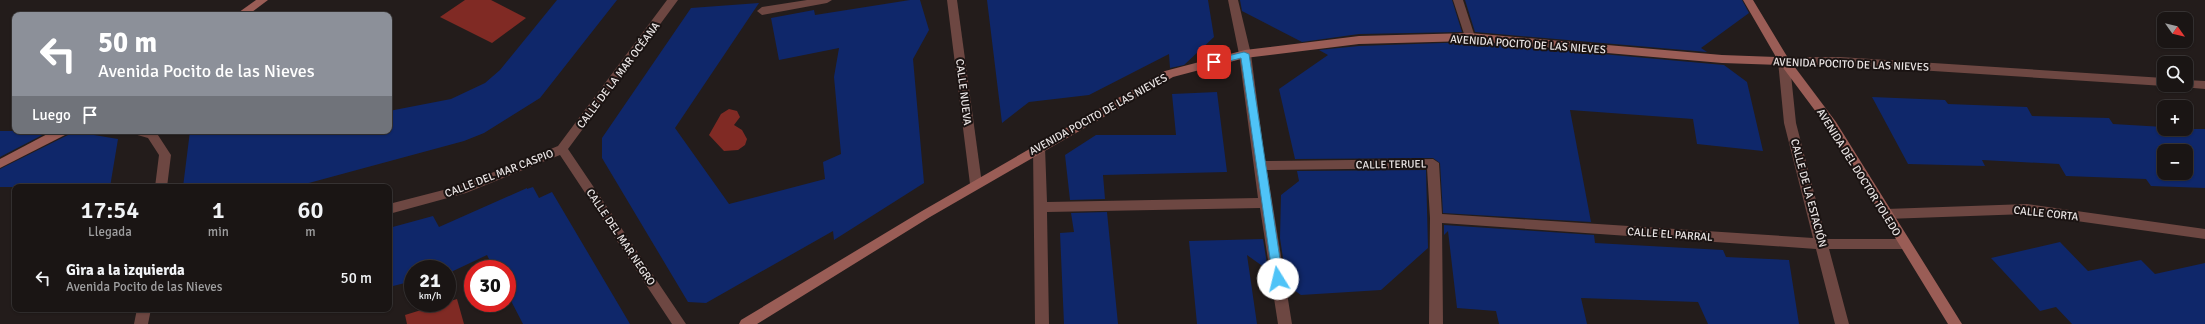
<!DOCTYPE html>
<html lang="es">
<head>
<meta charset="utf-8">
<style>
	:root { --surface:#1a1514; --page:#272222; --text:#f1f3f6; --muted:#9f9fa0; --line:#383434 }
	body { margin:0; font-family:Signika,sans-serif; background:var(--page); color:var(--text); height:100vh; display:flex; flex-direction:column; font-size:15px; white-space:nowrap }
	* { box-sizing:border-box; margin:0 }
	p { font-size:13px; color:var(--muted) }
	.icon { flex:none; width:22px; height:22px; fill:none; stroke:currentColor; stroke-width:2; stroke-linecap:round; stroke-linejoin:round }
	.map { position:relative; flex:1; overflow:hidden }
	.sheet { position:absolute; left:12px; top:184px; width:380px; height:128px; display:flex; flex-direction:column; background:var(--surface); border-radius:8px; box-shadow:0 1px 3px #0004,0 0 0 1px var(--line) }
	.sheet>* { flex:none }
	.guide { position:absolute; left:12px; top:12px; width:380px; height:122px; border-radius:8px; box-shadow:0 1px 3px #0004,0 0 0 1px var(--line); background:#8c9099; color:#fff; overflow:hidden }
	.needle { width:26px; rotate:124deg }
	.tools { position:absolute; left:2157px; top:12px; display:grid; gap:8px }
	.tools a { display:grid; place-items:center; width:36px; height:36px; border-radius:8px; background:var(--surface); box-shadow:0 1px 3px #0004,0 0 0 1px var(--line); font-size:20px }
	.speed { position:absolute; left:404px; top:260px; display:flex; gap:8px; font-size:20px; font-weight:700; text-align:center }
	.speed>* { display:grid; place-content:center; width:52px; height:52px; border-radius:50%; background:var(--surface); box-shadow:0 1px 3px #0004,0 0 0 1px var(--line); line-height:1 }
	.speed small { font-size:10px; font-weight:400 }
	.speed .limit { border:6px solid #d22; background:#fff; color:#111 }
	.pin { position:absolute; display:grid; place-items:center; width:34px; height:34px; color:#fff; margin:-17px; border-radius:8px; box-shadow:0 2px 6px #0006 }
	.me { position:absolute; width:44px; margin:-22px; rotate:351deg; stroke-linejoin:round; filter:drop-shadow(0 0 3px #0008) }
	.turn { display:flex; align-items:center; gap:14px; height:84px; padding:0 20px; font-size:18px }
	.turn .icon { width:52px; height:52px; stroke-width:2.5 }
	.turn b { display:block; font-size:28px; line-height:34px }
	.then { display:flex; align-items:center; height:38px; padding:0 20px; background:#0003; gap:8px; font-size:15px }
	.eta { display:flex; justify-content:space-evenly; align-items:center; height:68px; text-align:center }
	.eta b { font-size:24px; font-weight:600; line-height:28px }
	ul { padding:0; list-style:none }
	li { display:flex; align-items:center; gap:12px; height:52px; padding:0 20px }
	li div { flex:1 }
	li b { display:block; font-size:15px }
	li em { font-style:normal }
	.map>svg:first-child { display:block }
	.water { fill:#802a24 }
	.building { fill:#0f276a; fill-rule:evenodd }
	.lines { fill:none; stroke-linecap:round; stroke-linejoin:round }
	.street { fill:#6d4742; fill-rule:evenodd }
	.secondary { fill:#9a5d56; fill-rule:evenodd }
	.route { fill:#4fc3f7; stroke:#337fa1 }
	.labels { text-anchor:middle; stroke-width:4; stroke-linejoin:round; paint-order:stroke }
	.street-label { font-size:11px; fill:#ebe6e6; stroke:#1a1312 }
</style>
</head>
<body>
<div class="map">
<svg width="2205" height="324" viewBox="0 0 2205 324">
	<rect width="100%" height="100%" fill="#231c1b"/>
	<g class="water">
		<path d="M465 0H491L526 18 492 43 440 17Z"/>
		<path d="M729 109 737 111 740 117 734 125 742 130 747 139 745 145 738 150 724 151 709 135 721 114Z"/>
		<path d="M457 299 464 324H407L405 315Z"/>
	</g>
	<g class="building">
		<path d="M557 0H617L540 98 484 133 464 141 294 187H183L190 131H389V111L451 99 485 83 500 70Z"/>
		<path d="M910 0H920L929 30 913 59 924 183 834 240 833 231 706 303 688 302 602 158V138L691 8 759 3 675 128 729 204 825 179 823 162 841 154 834 77 839 48 779 60 771 18 814 10 815 15Z"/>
		<path d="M987 0H1208L1214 37 1184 65 1170 68 1169 54 1089 95 1029 102 1002 123Z"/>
		<path d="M1240 0H1452L1462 32 1359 34 1302 42 1242 11Z"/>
		<path d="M1465 0H1742L1749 13 1701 48 1707 52 1475 32Z"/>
		<path d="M1470 42 1724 65 1747 82 1763 151 1697 144 1693 119 1570 110 1591 222 1443 213 1440 163 1433 158 1295 159 1279 89 1328 55 1319 50 1359 46Z"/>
		<path d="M1217 92 1227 172 1103 175 1105 199 1070 200 1065 155 1096 135H1176L1172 94Z"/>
		<path d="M1872 97 1945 100 1948 104 2027 107 2032 116 2109 118 2113 124 2164 127V129H2205V188L2151 186 2146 179 2066 176 2059 164 1982 160 1985 166 1908 164ZM2164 151H2186V173H2164Z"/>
		<path d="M0 131H50L0 157Z"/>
		<path d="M70 131 118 139 110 187H0V169L68 135Z"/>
		<path d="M1426 170 1428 248 1381 290 1301 295 1287 285 1280 238 1281 195 1299 181 1297 171Z"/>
		<path d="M533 187 539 198 552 192 630 324H523L507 293V269H494L487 255 451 272 447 273V269H413V281L389 287V228L433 216 439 227 527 188V189Z"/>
		<path d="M1107 212 1118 324H1064L1060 233 1074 232 1071 213Z"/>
		<path d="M1444 225 1594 235 1595 243 1723 250 1726 257 1789 260 1799 324H1708L1698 302 1581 298 1587 324H1499L1496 311 1457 308 1448 231 1444 235Z"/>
		<path d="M1263 239 1268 270 1247 255 1257 324H1197L1189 241Z"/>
		<path d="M2060 242 2088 271 2141 260 2155 274 2205 263V324H2072L2056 307 2040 311 1991 258Z"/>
	</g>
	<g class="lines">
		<g class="street">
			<path d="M667 0H678L568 149 686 324H672L560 155 466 193 389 214V204L459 186 558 146Z"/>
			<path d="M807 0H832L827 3 762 15 757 11 762 7Z"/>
			<path d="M947 0H957L982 184 980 187H972L970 184Z"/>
			<path d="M1228 0H1238L1251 54 1265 161 1433 159 1439 163 1442 214 1813 238 1784 123 1778 61 1784 57H1840L2164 78V85H2167L2164 86 1840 65H1790L1796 123 1826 239H1904L1909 240 1910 244 1909 248 1904 249H1829L1849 324H1835L1816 249 1442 223 1443 324H1429L1430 218 1427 168 1267 170 1292 324H1278L1260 208 1047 212 1049 324H1035L1033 147 1035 144 1039 143 1045 147 1047 202 1258 198 1239 54Z"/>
			<path d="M1453 0H1463L1475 37 1474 40H1466L1465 37Z"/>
			<path d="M2186 80 2205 81V89L2182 87 2181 85H2186Z"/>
			<path d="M132 131 156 132 169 152 171 155 167 187H155L159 155 148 138 134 134Z"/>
			<path d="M2027 204 2205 229V239L2027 214 1886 219 1882 217 1880 214 1882 211 1886 209Z"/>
			<path d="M137 309H151L148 324H134Z"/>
		</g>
		<g class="secondary">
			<path d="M256 0H268L248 15H235Z"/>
			<path d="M1743 0H1753L1788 58 1836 122 1962 324H1948L1828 128 1781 65 1722 63 1470 41 1359 44 1245 58 1173 77 930 217 757 324H739L741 320 922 211 1165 71 1245 50 1359 36 1470 33 1722 55 1776 57Z"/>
			<path d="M53 131H69L67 134 0 168V159Z"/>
		</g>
	</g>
	<path class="route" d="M1244 52 1249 54 1283 279 1278 283 1273 279 1241 58 1214 65 1210 62 1211 60Z"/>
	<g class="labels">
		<g class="street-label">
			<text transform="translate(1528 44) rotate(4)" y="4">AVENIDA POCITO DE LAS NIEVES</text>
			<text transform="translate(1851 64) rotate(2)" y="4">AVENIDA POCITO DE LAS NIEVES</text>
			<text transform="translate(618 75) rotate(-53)" y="4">CALLE DE LA MAR OCÉANA</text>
			<text transform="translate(964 92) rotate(83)" y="4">CALLE NUEVA</text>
			<text transform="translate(1098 114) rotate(-29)" y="4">AVENIDA POCITO DE LAS NIEVES</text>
			<text transform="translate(1391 164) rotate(-1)" y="4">CALLE TERUEL</text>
			<text transform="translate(1859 172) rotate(58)" y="4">AVENIDA DEL DOCTOR TOLEDO</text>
			<text transform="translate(499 173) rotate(-21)" y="4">CALLE DEL MAR CASPIO</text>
			<text transform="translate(1809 193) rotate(75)" y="4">CALLE DE LA ESTACIÓN</text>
			<text transform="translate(2046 213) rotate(6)" y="4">CALLE CORTA</text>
			<text transform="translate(1670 234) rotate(4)" y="4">CALLE EL PARRAL</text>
			<text transform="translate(621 237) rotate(56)" y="4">CALLE DEL MAR NEGRO</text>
		</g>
	</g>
</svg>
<div class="tools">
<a><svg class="needle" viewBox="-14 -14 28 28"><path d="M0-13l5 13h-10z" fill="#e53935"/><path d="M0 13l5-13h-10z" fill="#9f9fa0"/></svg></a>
<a><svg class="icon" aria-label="search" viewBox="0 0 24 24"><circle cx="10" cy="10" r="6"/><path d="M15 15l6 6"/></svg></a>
<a>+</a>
<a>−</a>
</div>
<div class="speed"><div>21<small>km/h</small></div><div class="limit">30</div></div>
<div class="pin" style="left:1214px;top:62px;background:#d93025"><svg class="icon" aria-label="arrive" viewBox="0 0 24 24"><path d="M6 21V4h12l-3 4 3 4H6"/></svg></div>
<svg class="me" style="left:1278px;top:279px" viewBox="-20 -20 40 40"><circle r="19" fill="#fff"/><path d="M0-13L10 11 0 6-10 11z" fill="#4fc3f7"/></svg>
<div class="guide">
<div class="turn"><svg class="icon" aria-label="left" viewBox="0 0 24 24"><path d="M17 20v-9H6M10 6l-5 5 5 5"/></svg><div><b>50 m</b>Avenida Pocito de las Nieves</div></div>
<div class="then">Luego<svg class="icon" aria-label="arrive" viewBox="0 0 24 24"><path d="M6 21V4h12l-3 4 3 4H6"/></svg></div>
</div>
<section class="sheet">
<div class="eta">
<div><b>17:54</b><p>Llegada</p></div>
<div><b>1</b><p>min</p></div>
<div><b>60</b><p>m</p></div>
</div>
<ul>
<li><svg class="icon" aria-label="left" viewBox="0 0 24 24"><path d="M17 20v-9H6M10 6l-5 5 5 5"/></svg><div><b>Gira a la izquierda</b><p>Avenida Pocito de las Nieves</p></div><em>50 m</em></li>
</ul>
</section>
</div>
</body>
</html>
